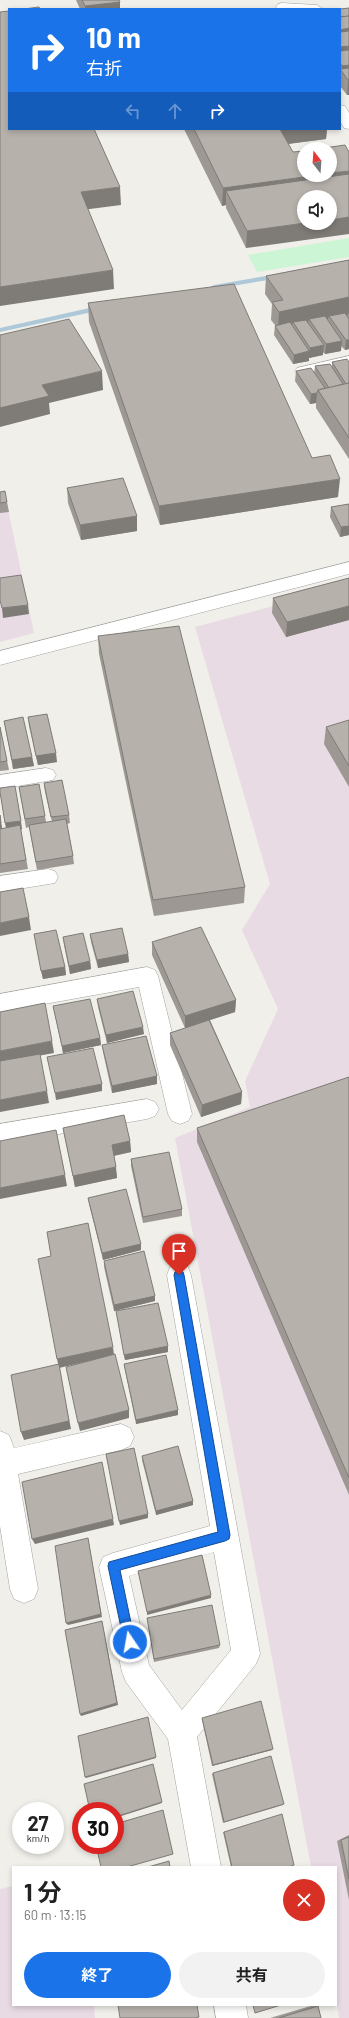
<!DOCTYPE html>
<html lang="ja">
<head>
<meta charset="utf-8">
<style>
	:root { --surface:#fff; --page:#f2f2f2; --text:#222; --muted:#767676; --accent:#1a73e8 }
	body { margin:0; font-family:Barlow,"Noto Sans JP",sans-serif; background:var(--page); color:var(--text); height:100vh; display:flex; flex-direction:column; font-size:15px; white-space:nowrap }
	* { box-sizing:border-box; margin:0 }
	p { font-size:13px; color:var(--muted) }
	.icon { flex:none; width:22px; height:22px; fill:none; stroke:currentColor; stroke-width:2; stroke-linecap:round; stroke-linejoin:round }
	.map { position:relative; flex:1; overflow:hidden }
	.drawer { position:absolute; left:12px; top:1866px; width:325px; height:140px; display:flex; flex-direction:column; background:var(--surface); border-radius:0px; box-shadow:0 2px 6px #0003 }
	.drawer>* { flex:none }
	.hud { position:absolute; left:8px; top:8px; width:333px; height:122px; border-radius:0px; box-shadow:0 2px 6px #0003; background:#1a73e8; color:#fff; overflow:hidden }
	.needle { width:26px; rotate:343deg }
	.tools { position:absolute; left:297px; top:142px; display:grid; gap:8px }
	.tools a { display:grid; place-items:center; width:40px; height:40px; border-radius:50%; background:var(--surface); box-shadow:0 2px 6px #0003; font-size:20px }
	.speed { position:absolute; left:12px; top:1802px; display:flex; gap:8px; font-size:20px; font-weight:700; text-align:center }
	.speed>* { display:grid; place-content:center; width:52px; height:52px; border-radius:50%; background:var(--surface); box-shadow:0 2px 6px #0003; line-height:1 }
	.speed small { font-size:10px; font-weight:400 }
	.speed .limit { border:6px solid #d22; background:#fff; color:#111 }
	.pin { position:absolute; display:grid; place-items:center; width:34px; height:34px; color:#fff; margin:-41px -17px; border-radius:50% 50% 50% 0; rotate:-45deg; box-shadow:0 0 4px #0007 }
	.pin .icon { rotate:45deg }
	.me { position:absolute; width:44px; margin:-22px; rotate:348deg; stroke-linejoin:round; filter:drop-shadow(0 0 3px #0008) }
	.turn { display:flex; align-items:center; gap:14px; height:84px; padding:0 12px; font-size:18px }
	.turn .icon { width:52px; height:52px; stroke-width:2.5 }
	.turn b { display:block; font-size:28px; line-height:34px }
	.lanes { display:flex; align-items:center; height:38px; padding:0 12px; background:#0003; justify-content:center; gap:20px; direction:ltr }
	.lanes .off { opacity:.35 }
	.round { display:grid; place-items:center; flex:none; width:42px; height:42px; border-radius:21px; background:var(--page) }
	.overview { display:flex; align-items:center; justify-content:space-between; height:68px; padding:0 12px }
	h1 { font-size:24px; font-weight:700; line-height:30px }
	.primary-button { display:flex; gap:8px; margin-top:auto; padding:8px 12px }
	.primary-button a { flex:1; height:46px; border-radius:24px; background:var(--accent); color:#fff; font-size:16px; font-weight:700; line-height:46px; text-align:center }
	.primary-button a+a { background:var(--page); color:var(--text) }
	.map>svg:first-child { display:block }
	.industrial { fill:#e9dbe4 }
	.park { fill:#cbf5d4 }
	.lines { fill:none; stroke-linecap:round; stroke-linejoin:round }
	.stream { fill:#adc9d9; fill-rule:evenodd }
	.minor-casing { stroke:#a2a2a2; stroke-width:1 }
	.minor { fill:#fff; fill-rule:evenodd }
	.wall { fill:#9d9893 }
	.shaded-wall { fill:#7f7c78 }
	.building { fill:#b6b1ab; stroke:#7f7c78 }
	.route { fill:#1a73e8; stroke:#114b97 }
</style>
</head>
<body>
<div class="map">
<svg width="349" height="2018" viewBox="0 0 349 2018">
	<rect width="100%" height="100%" fill="#f0efe9"/>
	<g class="industrial">
		<path d="M5 495 34 633 0 642V496Z"/>
		<path d="M349 586V2018H339L336 1999V1867H311L175 1138 250 1107 245 1081 278 1009 242 930 270 884 195 627Z"/>
		<path d="M13 1886V2005H94L95 2018H0V1889Z"/>
	</g>
	<path class="park" d="M349 238V257L257 272 248 255Z"/>
	<g class="lines">
		<g class="stream">
			<path d="M283 273 287 275 286 277 214 289 210 287 214 285Z"/>
			<path d="M103 305H106V309L0 332V328Z"/>
		</g>
		<defs>
			<g id="minor">
				<path d="M282 3 317 5 323 9H277L276 7 278 4Z"/>
				<path d="M340 105 345 106 349 113V129L344 128 340 121Z"/>
				<path d="M349 356V366L303 376 297 374 295 371 297 368Z"/>
				<path d="M349 562V574L0 665V651Z"/>
				<path d="M46 768 53 770 56 775 53 780 0 789V775Z"/>
				<path d="M48 869 55 871 58 877 55 883 0 892V876Z"/>
				<path d="M147 967 155 970 158 976 192 1114 188 1121 180 1124 172 1121 168 1114 139 987 0 1012V994Z"/>
				<path d="M147 1099 155 1102 159 1109 155 1116 147 1119 0 1144V1124Z"/>
				<path d="M179 1263 188 1267 191 1275 260 1654 256 1664 197 1737 221 1867H191L168 1739 126 1682 122 1672 99 1567 103 1557 113 1553 210 1526 167 1275 170 1267ZM214 1552 231 1650 182 1710 149 1665 129 1576Z"/>
				<path d="M121 1424 130 1428 134 1437 130 1446 121 1450 18 1474 38 1589 34 1599 24 1603 14 1599 10 1589 0 1526V1431L9 1435 14 1448Z"/>
				<path d="M214 2005H246L248 2018H216Z"/>
			</g>
		</defs>
		<use href="#minor" class="minor-casing"/>
		<use href="#minor" class="minor"/>
	</g>
	<g class="wall">
		<path d="M76 0H119L120 2V9H80Z"/>
		<path d="M349 8V95H347L340 86V9Z"/>
		<path d="M184 129H327L326 139 289 144 246 248 226 208V205L222 206Z"/>
		<path d="M349 260V349L345 350 341 346V351L325 354 323 352V355L309 358V361L293 364 274 335 275 325 271 320 272 304 265 294 266 276Z"/>
		<path d="M88 303 312 458 338 497 160 525 89 322Z"/>
		<path d="M332 362H349V459L316 408V403L310 404 295 381 296 371 314 373 315 366 332 367Z"/>
		<path d="M67 488 137 531 81 540 68 503Z"/>
		<path d="M0 492 7 502 9 512 0 513Z"/>
		<path d="M349 504V535L340 537 330 517 331 507Z"/>
		<path d="M349 578V620L286 637 272 613 273 598Z"/>
		<path d="M98 636 245 887 244 903 154 916 99 654Z"/>
		<path d="M28 717 57 762 38 765 29 726Z"/>
		<path d="M349 720V787L324 744 326 727Z"/>
		<path d="M4 721 32 757 34 766 13 769Z"/>
		<path d="M0 727 9 770 0 771Z"/>
		<path d="M44 783 69 815 70 823 67 824 73 856 74 864 37 870 29 827 26 828 19 787 45 816 46 822H52L45 792Z"/>
		<path d="M0 792 22 829 21 830 28 869 0 873V815L2 828H6Z"/>
		<path d="M34 934 65 967 66 975 43 979Z"/>
		<path d="M90 934 128 954 129 962 98 968 91 942Z"/>
		<path d="M63 937 90 961 91 969 70 974 64 945Z"/>
		<path d="M152 942 236 1000 235 1012 210 1020 242 1092 241 1104 201 1117 170 1045V1033L185 1028 152 955Z"/>
		<path d="M97 999 144 1034 107 1043 98 1007Z"/>
		<path d="M53 1006 100 1038 101 1045 63 1053Z"/>
		<path d="M102 1045 157 1076V1084L112 1093 103 1052Z"/>
		<path d="M349 1077V1495L197 1142V1128Z"/>
		<path d="M63 1128 130 1141 131 1152 114 1156 117 1178 75 1187 65 1139Z"/>
		<path d="M131 1159 182 1209V1216L143 1223 131 1166Z"/>
		<path d="M88 1198 141 1244V1250L103 1260 89 1204Z"/>
		<path d="M104 1261 155 1296V1301L114 1311 104 1267Z"/>
		<path d="M116 1311 168 1352 125 1360Z"/>
		<path d="M124 1364 178 1415 136 1424 125 1370Z"/>
		<path d="M142 1456 193 1501V1505L156 1515 142 1460Z"/>
		<path d="M147 1618 220 1645 219 1648 154 1662Z"/>
		<path d="M202 1718 272 1750 212 1766 202 1720Z"/>
		<path d="M213 1773 283 1805 223 1823 212 1774Z"/>
		<path d="M223 1832H224L289 1867H231Z"/>
		<path d="M349 1835V1900L337 1841Z"/>
		<path d="M314 2005H317L318 2006 321 2018H270Z"/>
	</g>
	<g class="shaded-wall">
		<path d="M120 2V9H85V6Z"/>
		<path d="M349 28V43L340 44V30Z"/>
		<path d="M349 46V61L340 62V47Z"/>
		<path d="M349 65V95H347L348 80 342 71V66Z"/>
		<path d="M279 129H327L326 139 278 145Z"/>
		<path d="M349 171V189L226 191V205L222 206 223 188 318 175H330V173Z"/>
		<path d="M120 187 121 205 82 210 81 192Z"/>
		<path d="M349 217V234L246 248 247 231 305 223H330V220Z"/>
		<path d="M113 270 114 289 0 306V287Z"/>
		<path d="M349 297V313V312L348 315 330 318 329 316 328 319 311 322 309 319 308 323 293 322 292 326 278 329 279 312Z"/>
		<path d="M346 340H349V349L345 350Z"/>
		<path d="M342 341 341 351 325 354 326 344Z"/>
		<path d="M324 345 323 355 309 358V361L293 364 294 355 309 351 310 348Z"/>
		<path d="M102 371 103 390 49 403 50 414 0 427V408L42 385Z"/>
		<path d="M317 393 316 403 310 404 311 394Z"/>
		<path d="M340 479 338 497 160 525 159 506Z"/>
		<path d="M137 516V531L81 540 80 525Z"/>
		<path d="M349 526V535L340 537 341 527Z"/>
		<path d="M28 605 29 614 3 618 2 608Z"/>
		<path d="M349 606V620L286 637 287 622Z"/>
		<path d="M56 753 57 762 38 765 36 756Z"/>
		<path d="M32 757 34 766 13 769 12 760Z"/>
		<path d="M21 821 22 829 7 832 5 823Z"/>
		<path d="M0 823H1L3 832H0Z"/>
		<path d="M29 917 31 930 0 936V923Z"/>
		<path d="M128 954 129 962 98 968 97 960Z"/>
		<path d="M90 961 91 969 70 974 69 966Z"/>
		<path d="M65 967 66 975 43 979 41 971Z"/>
		<path d="M236 1000 235 1012 185 1028V1016Z"/>
		<path d="M143 1027 144 1034 107 1043 106 1035Z"/>
		<path d="M100 1038 101 1045 63 1053 62 1046Z"/>
		<path d="M52 1041 54 1053 0 1063V1051Z"/>
		<path d="M157 1076V1084L112 1093V1086Z"/>
		<path d="M102 1084V1091L56 1100 55 1093Z"/>
		<path d="M47 1091 49 1103 0 1112V1100Z"/>
		<path d="M242 1092 241 1104 201 1117 202 1105Z"/>
		<path d="M130 1141 131 1152 112 1156V1145Z"/>
		<path d="M116 1167 117 1178 75 1187 73 1176Z"/>
		<path d="M65 1175 67 1186 0 1199V1188Z"/>
		<path d="M141 1244V1250L103 1260 102 1253Z"/>
		<path d="M155 1296V1301L114 1311V1305Z"/>
		<path d="M168 1346V1352L125 1360 124 1355Z"/>
		<path d="M113 1347 114 1355 59 1368 71 1429 24 1440 21 1432 59 1368 57 1359Z"/>
		<path d="M129 1410V1418L80 1431 78 1423Z"/>
		<path d="M178 1410V1415L136 1424V1420Z"/>
		<path d="M193 1501V1505L156 1515V1511Z"/>
		<path d="M148 1514V1518L120 1525 119 1521Z"/>
		<path d="M113 1519 114 1525 35 1544 32 1539Z"/>
		<path d="M88 1538 102 1617 68 1625 66 1623Z"/>
		<path d="M211 1595V1598L147 1615V1612Z"/>
		<path d="M102 1621 118 1705 81 1716 80 1714Z"/>
		<path d="M273 1749 272 1750 212 1766 213 1765Z"/>
		<path d="M156 1757V1758L86 1778 85 1777Z"/>
		<path d="M162 1802V1803L115 1818V1817Z"/>
	</g>
	<g class="building">
		<path d="M82 0H119L120 2 85 6Z"/>
		<path d="M39 7 40 9H24Z"/>
		<path d="M349 8V16L340 17V9Z"/>
		<path d="M9 11V129H94L120 187 81 192 113 270 0 287V12Z"/>
		<path d="M349 16V28L340 30V17Z"/>
		<path d="M349 31V46L340 47V32Z"/>
		<path d="M349 50V65L342 66 340 63V51Z"/>
		<path d="M349 68V80H348L340 69Z"/>
		<path d="M194 129H280L293 152 304 151V175H318L223 188Z"/>
		<path d="M345 145 349 152V171L330 173V149H317Z"/>
		<path d="M349 174V217L330 220V197H304V223H305L247 231 226 191Z"/>
		<path d="M349 260V297L279 312 272 302 283 300 266 276Z"/>
		<path d="M234 284 312 458 330 455 340 479 159 506 88 303Z"/>
		<path d="M345 313 349 319V340H346L329 316Z"/>
		<path d="M325 316 342 341 326 344 309 319Z"/>
		<path d="M69 319 102 371 42 385 49 396 0 408V335Z"/>
		<path d="M306 320 324 345 310 348 293 322Z"/>
		<path d="M290 322 309 351 294 355 275 326Z"/>
		<path d="M347 359 349 362V383L346 384 332 362Z"/>
		<path d="M330 364 343 384 329 388 315 366Z"/>
		<path d="M311 368 325 388 318 390 317 393 311 394 296 371Z"/>
		<path d="M349 383V438L318 390Z"/>
		<path d="M123 478 137 516 80 525 67 488Z"/>
		<path d="M5 491 7 502 0 503V492Z"/>
		<path d="M349 504V526L341 527 331 507Z"/>
		<path d="M21 575 28 605 2 608 0 600V578Z"/>
		<path d="M349 578V606L287 622 273 598Z"/>
		<path d="M179 626 245 887 153 900 98 636Z"/>
		<path d="M47 714 56 753 36 756 28 717Z"/>
		<path d="M23 717 32 757 12 760 4 721Z"/>
		<path d="M349 720V766L326 727Z"/>
		<path d="M0 727 7 761 0 762Z"/>
		<path d="M62 780 69 815 51 817 44 783Z"/>
		<path d="M39 784 45 816 25 819 19 787Z"/>
		<path d="M15 786 21 821 5 823 0 792V788Z"/>
		<path d="M0 815 1 823H0Z"/>
		<path d="M66 819 73 856 36 862 29 825Z"/>
		<path d="M20 825 26 860 0 864V829Z"/>
		<path d="M23 888 29 917 0 923V892Z"/>
		<path d="M201 927 236 1000 185 1016 152 942Z"/>
		<path d="M122 928 128 954 97 960 90 934Z"/>
		<path d="M56 930 65 967 41 971 34 934Z"/>
		<path d="M83 933 90 961 69 966 63 937Z"/>
		<path d="M133 991 143 1027 106 1035 97 999Z"/>
		<path d="M90 999 100 1038 62 1046 53 1006Z"/>
		<path d="M45 1003 52 1041 0 1051V1012Z"/>
		<path d="M209 1020 242 1092 202 1105 170 1033Z"/>
		<path d="M146 1036 157 1076 112 1086 102 1045Z"/>
		<path d="M93 1048 102 1084 55 1093 47 1057Z"/>
		<path d="M40 1054 47 1091 0 1100V1061Z"/>
		<path d="M349 1077V1478L197 1128Z"/>
		<path d="M124 1115 130 1141 112 1145 116 1167 73 1176 63 1128Z"/>
		<path d="M56 1130 65 1175 0 1188V1141Z"/>
		<path d="M169 1152 182 1209 143 1217 131 1159Z"/>
		<path d="M126 1189 141 1244 102 1253 88 1198Z"/>
		<path d="M88 1223 113 1347 57 1359 38 1259 51 1256 47 1232Z"/>
		<path d="M144 1251 155 1296 114 1305 104 1261Z"/>
		<path d="M158 1303 168 1346 124 1355 116 1311Z"/>
		<path d="M115 1354 129 1410 78 1423 66 1367Z"/>
		<path d="M166 1355 178 1410 136 1420 124 1364Z"/>
		<path d="M59 1364 69 1421 21 1432 11 1375Z"/>
		<path d="M178 1446 193 1501 156 1511 142 1456Z"/>
		<path d="M134 1448 148 1514 119 1521 106 1454Z"/>
		<path d="M102 1462 113 1519 32 1539 22 1482Z"/>
		<path d="M88 1538 101 1614 66 1623 55 1546Z"/>
		<path d="M202 1555 211 1595 147 1612 138 1571Z"/>
		<path d="M212 1605 220 1645 154 1659 147 1618Z"/>
		<path d="M102 1621 117 1703 80 1714 65 1630Z"/>
		<path d="M261 1701 273 1749 213 1765 202 1718Z"/>
		<path d="M148 1717 156 1757 85 1777 78 1736Z"/>
		<path d="M271 1756 284 1804 224 1822 213 1773Z"/>
		<path d="M153 1764 162 1802 115 1817V1811H90L84 1784Z"/>
		<path d="M163 1810 173 1854 127 1867H101L96 1845H115V1824Z"/>
		<path d="M282 1814 294 1865 289 1867H232L224 1832Z"/>
		<path d="M349 1837V1879L341 1840Z"/>
		<path d="M169 1861 170 1867H148Z"/>
		<path d="M118 2005H197L199 2017 195 2018H120Z"/>
		<path d="M253 2005H281L255 2013Z"/>
		<path d="M318 2006 321 2018H279Z"/>
	</g>
	<path class="route" d="M179 1270 183 1272 184 1275 230 1535 229 1539 225 1541 120 1570 135 1642 134 1646 130 1648 125 1646 124 1642 108 1566 109 1562 218 1532 174 1275 175 1272Z"/>
</svg>
<div class="tools">
<a><svg class="needle" viewBox="-14 -14 28 28"><path d="M0-13l5 13h-10z" fill="#e53935"/><path d="M0 13l5-13h-10z" fill="#767676"/></svg></a>
<a><svg class="icon" aria-label="sound" viewBox="0 0 24 24"><path d="M4 9h4l5-4v14l-5-4H4zM17 9q2 3 0 6"/></svg></a>
</div>
<div class="speed"><div>27<small>km/h</small></div><div class="limit">30</div></div>
<div class="pin" style="left:179px;top:1275px;background:#d93025"><svg class="icon" aria-label="arrive" viewBox="0 0 24 24"><path d="M6 21V4h12l-3 4 3 4H6"/></svg></div>
<svg class="me" style="left:130px;top:1642px" viewBox="-20 -20 40 40"><circle r="17" fill="#1a73e8" stroke="#fff" stroke-width="3"/><path d="M0-11L8 9 0 5-8 9z" fill="#fff"/></svg>
<div class="hud">
<div class="turn"><svg class="icon" aria-label="right" viewBox="0 0 24 24"><path d="M7 20v-9h11M14 6l5 5-5 5"/></svg><div><b>10 m</b>右折</div></div>
<div class="lanes"><svg class="icon off" aria-label="left" viewBox="0 0 24 24"><path d="M17 20v-9H6M10 6l-5 5 5 5"/></svg><svg class="icon off" aria-label="ahead" viewBox="0 0 24 24"><path d="M12 20V5M6 11l6-6 6 6"/></svg><svg class="icon" aria-label="right" viewBox="0 0 24 24"><path d="M7 20v-9h11M14 6l5 5-5 5"/></svg></div>
</div>
<section class="drawer">
<div class="overview"><div><h1>1 分</h1><p>60 m · 13:15</p></div><a class="round" style="background:#d93025;color:#fff"><svg class="icon" aria-label="close" viewBox="0 0 24 24"><path d="M6 6l12 12M18 6L6 18"/></svg></a></div>
<div class="primary-button"><a>終了</a><a>共有</a></div>
</section>
</div>
</body>
</html>
